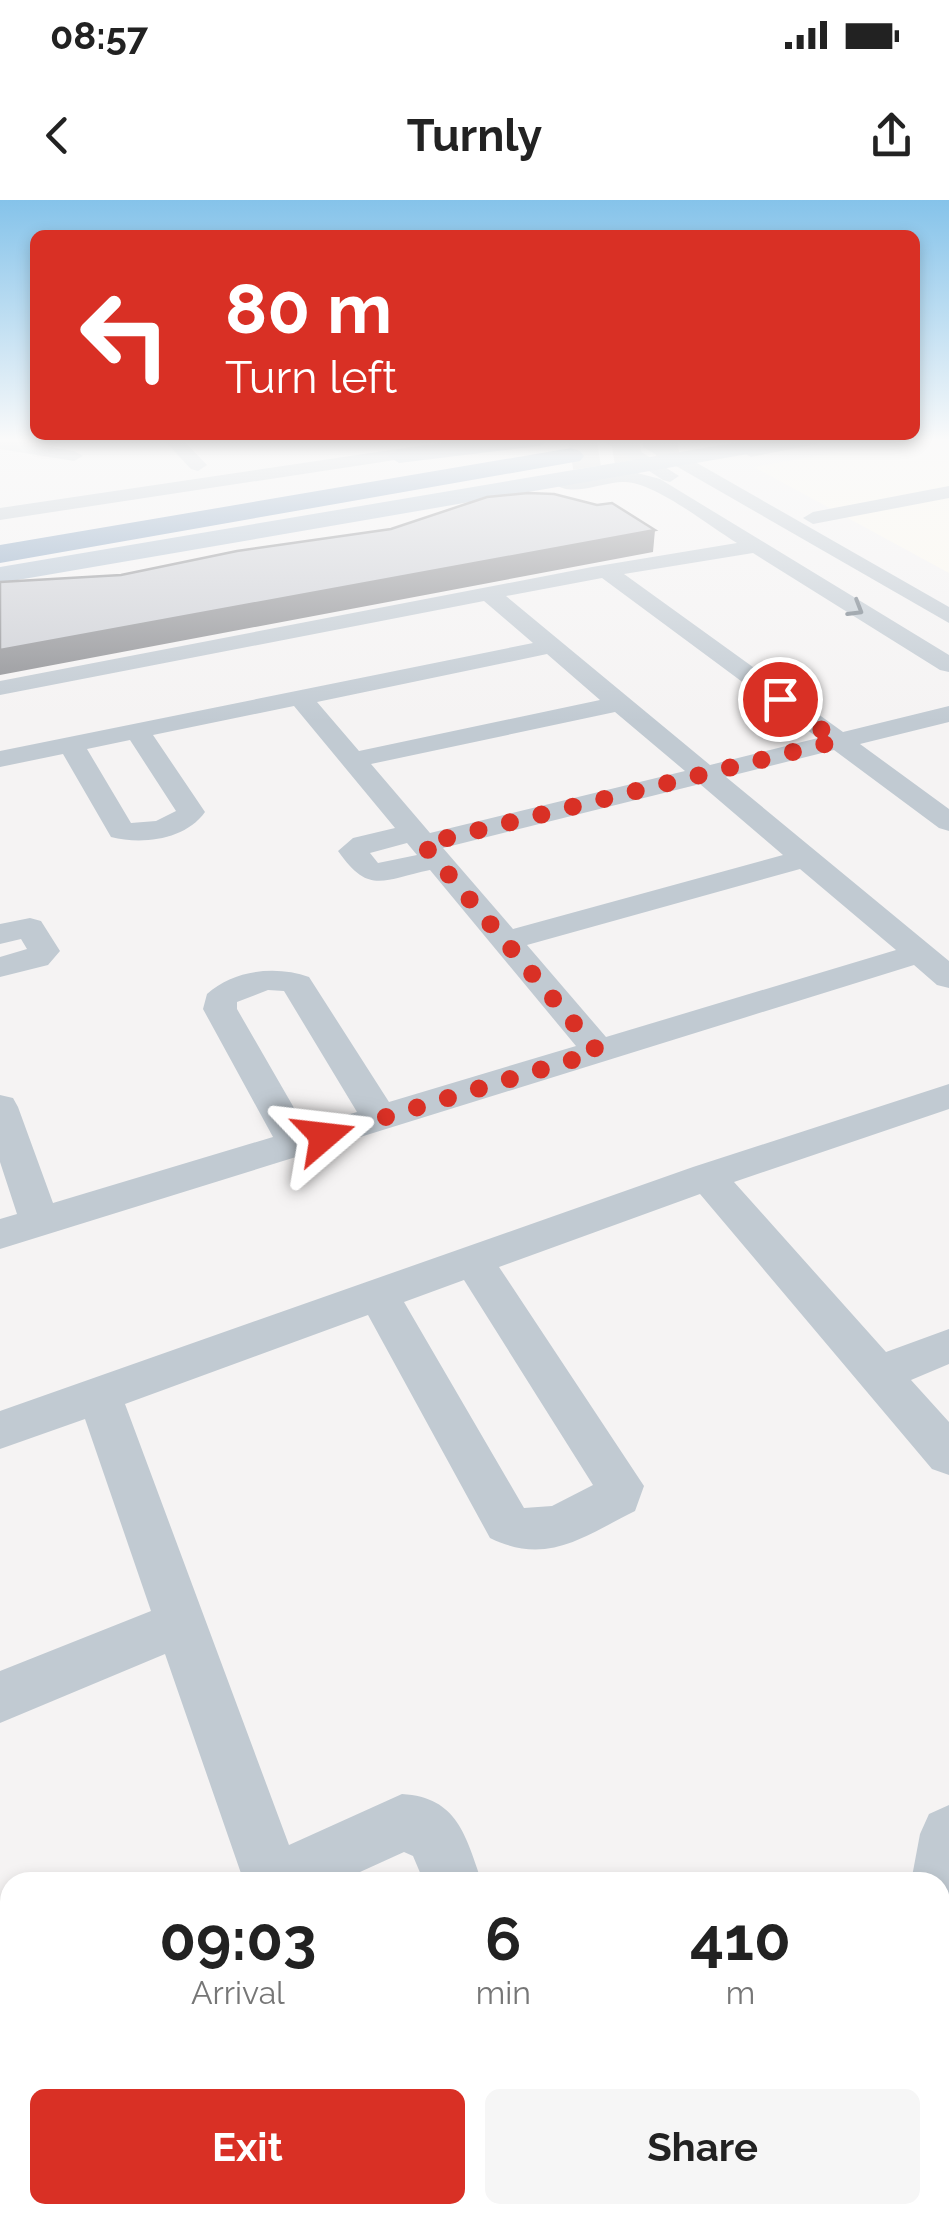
<!DOCTYPE html>
<html lang="en">
<head>
<meta charset="utf-8">
<style>
	:root { --surface:#fff; --page:#f6f6f6; --text:#222; --muted:#767676; --accent:#d93025 }
	body { margin:0; font-family:Raleway,sans-serif; background:var(--page); color:var(--text); height:100vh; display:flex; flex-direction:column; font-size:38px; white-space:nowrap }
	* { box-sizing:border-box; margin:0 }
	p { font-size:32px; color:var(--muted) }
	.icon { flex:none; width:55px; height:55px; fill:none; stroke:currentColor; stroke-width:2; stroke-linecap:round; stroke-linejoin:round }
	.map { position:relative; flex:1; overflow:hidden }
	.drawer { position:absolute; left:0px; top:1672px; width:950px; height:352px; display:flex; flex-direction:column; background:var(--surface); border-radius:30px 30px 0 0; box-shadow:0 5px 15px #0003 }
	.drawer>* { flex:none }
	.top-card { position:absolute; left:30px; top:30px; width:890px; height:210px; border-radius:15px; box-shadow:0 5px 15px #0003; background:#d93025; color:#fff; overflow:hidden }
	.pin { position:absolute; display:grid; place-items:center; width:85px; height:85px; color:#fff; margin:-42px; border:5px solid #fff; border-radius:50%; box-shadow:0 2px 10px #0007 }
	.me { position:absolute; width:110px; margin:-55px; rotate:73deg; stroke-linejoin:round; filter:drop-shadow(0 0 8px #0008) }
	.turn { display:flex; align-items:center; gap:35px; height:210px; padding:0 30px; font-size:45px }
	.turn .icon { width:130px; height:130px; stroke-width:2.5 }
	.turn b { display:block; font-size:70px; line-height:85px }
	.eta { display:flex; justify-content:space-evenly; align-items:center; height:170px; text-align:center }
	.eta b { font-size:60px; font-weight:700; line-height:70px }
	.button { display:flex; gap:20px; margin-top:auto; padding:20px 30px }
	.button a { flex:1; height:115px; border-radius:15px; background:var(--accent); color:#fff; font-size:40px; font-weight:700; line-height:115px; text-align:center }
	.button a+a { background:var(--page); color:var(--text) }
	.status { display:flex; justify-content:space-between; align-items:center; height:70px; padding:0 50px; background:var(--surface); direction:ltr }
	.status svg { height:28px; fill:currentColor }
	header { display:flex; justify-content:space-between; align-items:center; height:130px; padding:0 30px; background:var(--surface); font-size:45px; font-weight:700 }
	.map>svg:first-child { display:block }
	.commercial { fill:#fdf9ef }
	.lines { fill:none; stroke-linecap:round; stroke-linejoin:round }
	.highway-tunnel { stroke:#caccce; stroke-width:28; stroke-dasharray:28 14; stroke-linecap:butt }
	.minor { fill:#c1cad2; fill-rule:evenodd }
	.major { fill:#b3c2d1; fill-rule:evenodd }
	.highway { fill:#8ba5c1; fill-rule:evenodd }
	.shaded-wall { fill:#909195 }
	.building { fill:#cdcfd5; stroke:#909195; stroke-width:2.5 }
	.oneway { stroke:#6e7983 }
	.route { stroke:#d93025; stroke-width:18; stroke-dasharray:0 32.4 }
</style>
</head>
<body>
<div class="status"><b>08:57</b><svg viewBox="0 0 49 12"><path d="M0 12V9h3v3zM5 12V6h3v6zM10 12V3h3v9zM15 12V0h3v12zM26 1h20v11H26zM47 4h2v5h-2z"/></svg></div>
<header><svg class="icon" aria-label="back" viewBox="0 0 24 24"><path d="M15 5l-7 7 7 7"/></svg>Turnly<svg class="icon" aria-label="share" viewBox="0 0 24 24"><path d="M12 15V3M7 8l5-5 5 5M5 13v7h14v-7"/></svg></header>
<div class="map">
<svg width="949" height="2024" viewBox="0 0 949 2024">
	<rect width="100%" height="100%" fill="#f5f3f3"/>
	<path class="commercial" d="M914 239H949V373L754 267Z"/>
	<g class="lines">
		<path class="highway-tunnel" d="M571 256 677 239"/>
		<g class="minor">
			<path d="M0 239 74 251 83 256 74 261 0 249Z"/>
			<path d="M163 239H182L207 265 198 271 191 269Z"/>
			<path d="M465 239H509L500 244 0 320V308Z"/>
			<path d="M600 239H621L679 276 670 282 663 280Z"/>
			<path d="M643 239H655L949 407V423L643 247Z"/>
			<path d="M791 239H826L817 244 751 257 742 252 745 248Z"/>
			<path d="M626 270 660 279 949 455V472L940 470 753 353 624 374 843 532 949 506V522L860 544 949 609V631L939 628 834 550 726 577 949 761V788L937 785 914 765 0 1049V1019L17 1014 0 962V895L13 898 18 907 53 1003 273 937 203 809 207 794C233 770 276 765 309 777L389 902 576 846 430 670C382 680 369 695 338 651L353 638 395 628 294 506 153 535 205 612C185 640 142 645 111 637L63 554 0 567V551L533 443 484 401 0 495V481L592 367 737 343C709 326 656 283 625 282 604 281 572 298 555 284L565 278ZM602 378 818 538 710 565 506 396ZM547 454 600 500 359 551 317 502ZM615 512 685 571 430 633 371 564ZM130 540 176 611 156 621 131 623 87 549ZM700 584 783 655 513 729 443 648ZM407 643 417 655 378 663 370 653ZM800 669 896 750 606 837 527 745ZM268 790 284 791 357 912 305 927 237 809V802Z"/>
			<path d="M949 286V298L813 324 803 318 813 312Z"/>
			<path d="M30 718 41 721 60 751 48 765 0 777V757L27 749 21 739 0 744V724Z"/>
			<path d="M949 884V909L734 982 886 1152 949 1129V1164L911 1180 949 1222V1275L932 1269 700 994 499 1067 644 1286 635 1311C583 1337 547 1366 490 1338L368 1115 125 1204 289 1645 402 1594C458 1597 466 1637 482 1682H424L413 1656 404 1652 338 1682H244L165 1454 0 1523V1471L151 1411 85 1219 0 1249V1211L693 967ZM464 1080 593 1285 552 1306 524 1308 404 1102Z"/>
			<path d="M949 1605V1713L940 1717V1682H911L920 1634 929 1614Z"/>
			<path d="M10 1851V1917L0 1922V1856Z"/>
			<path d="M351 2015H419L423 2024H353Z"/>
			<path d="M850 2015H918V2024H848Z"/>
		</g>
		<g class="major">
			<path d="M486 239H551L540 246 399 263 388 256 399 249Z"/>
			<path d="M757 239H806L795 246 0 383V367Z"/>
		</g>
		<path class="highway" d="M571 248 580 251 584 256 580 261 0 363V345Z"/>
	</g>
	<path class="shaded-wall" d="M655 330 653 352 0 475V450Z"/>
	<path class="building" d="M528 293 554 294 597 305 612 303 655 330 0 450V382L121 375 237 351 391 329 487 297Z"/>
	<defs><path id="oneway-chevron" d="M-2-3.5L2.5 0L-2 3.5" fill="none" stroke-width="1.6" stroke-linecap="round" stroke-linejoin="round" transform="scale(2.5)"/></defs>
	<use class="oneway" href="#oneway-chevron" transform="translate(856 409) rotate(31)"/>
	<linearGradient id="sky" x2="0" y2="1"><stop stop-color="#85c3ea"/><stop offset="0.46" stop-color="#fafafa"/><stop offset="1" stop-color="#fafafa" stop-opacity="0"/></linearGradient>
	<rect width="949" height="522" fill="url(#sky)"/>
	<g class="lines">
		<path class="route" d="M324 936 598 852 423 644 837 541 780 499"/>
	</g>
</svg>
<div class="pin" style="left:780px;top:499px;background:#d93025"><svg class="icon" aria-label="arrive" viewBox="0 0 24 24"><path d="M6 21V4h12l-3 4 3 4H6"/></svg></div>
<svg class="me" style="left:324px;top:936px" viewBox="-20 -20 40 40"><path d="M0-17L14 15 0 8-14 15z" fill="#d93025" stroke="#fff" stroke-width="4"/></svg>
<div class="top-card">
<div class="turn"><svg class="icon" aria-label="left" viewBox="0 0 24 24"><path d="M17 20v-9H6M10 6l-5 5 5 5"/></svg><div><b>80 m</b>Turn left</div></div>
</div>
<section class="drawer">
<div class="eta">
<div><b>09:03</b><p>Arrival</p></div>
<div><b>6</b><p>min</p></div>
<div><b>410</b><p>m</p></div>
</div>
<div class="button"><a>Exit</a><a>Share</a></div>
</section>
</div>
</body>
</html>
